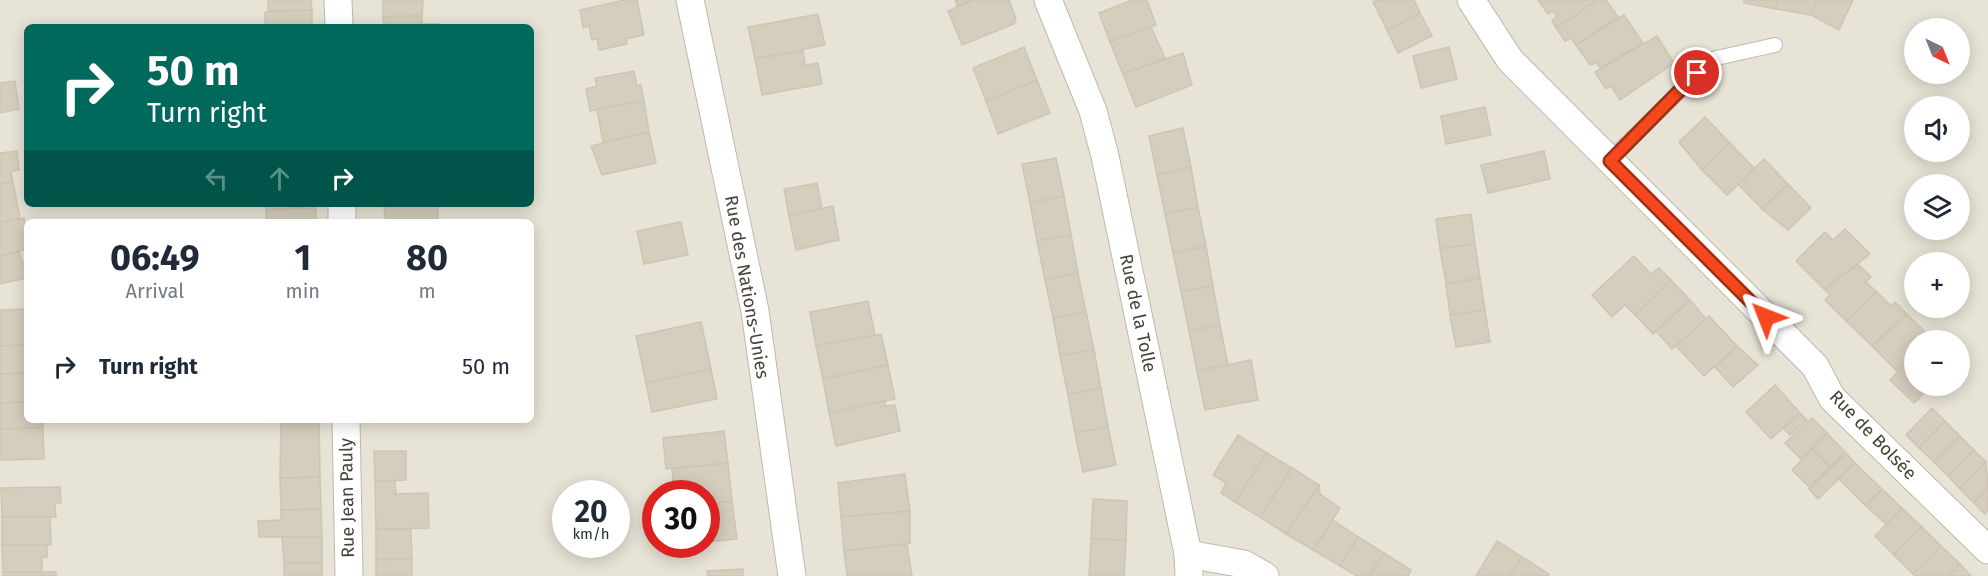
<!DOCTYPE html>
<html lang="en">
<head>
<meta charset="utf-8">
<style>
	:root { --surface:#fff; --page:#f2f2f3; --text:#1f2937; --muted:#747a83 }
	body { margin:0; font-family:"Fira Sans",sans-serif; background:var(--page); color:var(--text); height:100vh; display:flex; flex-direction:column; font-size:22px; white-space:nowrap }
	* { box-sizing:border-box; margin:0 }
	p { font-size:20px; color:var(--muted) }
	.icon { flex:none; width:33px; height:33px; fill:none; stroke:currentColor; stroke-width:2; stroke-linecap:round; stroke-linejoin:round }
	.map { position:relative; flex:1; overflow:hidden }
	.sheet { position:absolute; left:24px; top:219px; width:510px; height:204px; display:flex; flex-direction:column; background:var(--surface); border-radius:9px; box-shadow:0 3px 15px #0003 }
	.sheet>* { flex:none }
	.hud { position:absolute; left:24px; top:24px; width:510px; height:183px; border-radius:9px; box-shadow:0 3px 15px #0003; background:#00695c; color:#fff; overflow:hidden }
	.needle { width:39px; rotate:137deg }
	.controls { position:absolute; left:1904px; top:18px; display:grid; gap:12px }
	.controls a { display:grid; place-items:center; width:66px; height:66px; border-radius:50%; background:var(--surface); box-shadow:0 3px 15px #0003; font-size:30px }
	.speed { position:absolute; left:552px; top:480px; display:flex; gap:12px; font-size:30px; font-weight:700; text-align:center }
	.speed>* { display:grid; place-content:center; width:78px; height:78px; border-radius:50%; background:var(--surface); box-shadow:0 3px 15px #0003; line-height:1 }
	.speed small { font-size:15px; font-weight:400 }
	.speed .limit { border:9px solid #d22; background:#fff; color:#111 }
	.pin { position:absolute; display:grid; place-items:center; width:51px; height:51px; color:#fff; margin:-26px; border:3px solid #fff; border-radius:50%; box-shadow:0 2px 6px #0007 }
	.me { position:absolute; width:66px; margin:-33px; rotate:315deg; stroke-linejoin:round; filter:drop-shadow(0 0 4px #0008) }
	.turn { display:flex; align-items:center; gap:21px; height:126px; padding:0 24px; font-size:27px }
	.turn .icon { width:78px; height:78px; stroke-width:2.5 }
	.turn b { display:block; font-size:42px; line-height:51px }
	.lanes { display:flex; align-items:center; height:57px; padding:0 24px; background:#0003; justify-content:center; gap:30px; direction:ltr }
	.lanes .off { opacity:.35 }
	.eta { display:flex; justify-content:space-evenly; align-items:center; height:102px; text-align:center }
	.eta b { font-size:36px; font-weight:700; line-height:42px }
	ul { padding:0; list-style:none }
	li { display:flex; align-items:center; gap:18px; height:90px; padding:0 24px }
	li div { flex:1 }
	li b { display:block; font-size:22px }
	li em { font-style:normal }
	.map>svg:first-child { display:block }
	.residential { fill:#e7e3d6; fill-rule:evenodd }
	.building { fill:#d5cdbd; stroke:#cfc5b1; stroke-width:1.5 }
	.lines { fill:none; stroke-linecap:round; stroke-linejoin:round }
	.lane-casing { stroke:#bfb9aa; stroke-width:16 }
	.street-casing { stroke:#bfb9aa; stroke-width:29 }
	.lane { stroke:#fff; stroke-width:14 }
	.street { stroke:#fff; stroke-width:27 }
	.route-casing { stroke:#9f2f13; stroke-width:15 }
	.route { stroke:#f5481d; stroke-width:10 }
	.labels { text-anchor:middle; stroke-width:4.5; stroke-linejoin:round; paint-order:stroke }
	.street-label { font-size:18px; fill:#474137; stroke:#fff }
</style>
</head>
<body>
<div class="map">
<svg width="1988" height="576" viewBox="0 0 1988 576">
	<rect width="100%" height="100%" fill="#f3f0e8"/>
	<path class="residential" d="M0 0H1988V576H0ZM27 27H531V204H27ZM1914 28H1959V74H1914ZM1914 106H1959V152H1914ZM1914 184H1959V230H1914ZM27 222H531V420H27ZM1914 262H1959V308H1914ZM1914 340H1959V386H1914ZM566 494H616V544H566ZM656 494H706V544H656Z"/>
	<g class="building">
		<path d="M268 0H311L312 10 268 11Z"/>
		<path d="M383 0H423L422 16 383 17Z"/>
		<path d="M624 0H637L644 35 626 39 627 44 599 50 597 39 592 40 589 26 583 28 580 10Z"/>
		<path d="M955 0H973L957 6Z"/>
		<path d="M973 0H1009L1016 19 1014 24 962 45 948 11Z"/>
		<path d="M1132 0H1147L1156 25 1110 42 1099 13Z"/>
		<path d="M1377 0H1414L1420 13 1387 30 1373 2Z"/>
		<path d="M1538 0H1598L1556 28 1552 21 1557 16 1553 11 1548 14Z"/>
		<path d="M1598 0H1606L1618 17 1576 45 1571 38 1565 41 1556 28Z"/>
		<path d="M1744 0H1778L1776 9 1744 3Z"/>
		<path d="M1778 0H1817L1811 15 1776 9Z"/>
		<path d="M1817 0H1853L1839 30 1811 15Z"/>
		<path d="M312 10V27H265V12Z"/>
		<path d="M1420 13 1432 36 1398 53 1387 30Z"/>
		<path d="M818 14 825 45 755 59 748 27Z"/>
		<path d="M1624 15 1643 43 1600 68 1597 63 1590 65 1576 45Z"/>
		<path d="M422 16V24H438V27H384L383 17Z"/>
		<path d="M1151 27 1165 58 1123 74 1110 42Z"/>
		<path d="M1657 36 1674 63 1620 100 1611 86 1606 89 1595 72Z"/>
		<path d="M1024 47 1037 80 986 101 973 68Z"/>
		<path d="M1449 47 1457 79 1421 88 1413 56Z"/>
		<path d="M803 51 805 65 818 63 822 84 762 95 755 59Z"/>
		<path d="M1183 53 1192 85 1136 107 1123 74Z"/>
		<path d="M634 71 637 86 641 85 644 101 590 111 586 89 597 86 595 78Z"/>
		<path d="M1037 80 1050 113 998 134 986 101Z"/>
		<path d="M15 81 19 109 0 113V83Z"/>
		<path d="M644 101 649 132 603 142 597 109Z"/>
		<path d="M1485 107 1491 135 1446 144 1441 116Z"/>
		<path d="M1705 117 1729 142 1702 170 1679 142Z"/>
		<path d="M1183 128 1191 167 1157 175 1149 136Z"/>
		<path d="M649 132 656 163 602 175 591 146Z"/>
		<path d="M1729 142 1755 169 1727 195 1702 170Z"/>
		<path d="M17 151 19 170 11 172 13 182 0 184V153Z"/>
		<path d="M1544 151 1550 179 1488 193 1481 165Z"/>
		<path d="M1056 158 1064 196 1030 203 1022 164Z"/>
		<path d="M1764 159 1788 184 1762 209 1738 184Z"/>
		<path d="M1191 167 1198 207 1165 214 1157 175Z"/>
		<path d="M13 182 20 218 0 223V184Z"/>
		<path d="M817 183 822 209 789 216 784 189Z"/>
		<path d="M1788 184 1811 208 1788 230 1762 209Z"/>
		<path d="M1064 196 1071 235 1037 241 1030 203Z"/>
		<path d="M266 204H308V207L266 210Z"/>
		<path d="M384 204H438V222H391L390 218H385Z"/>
		<path d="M833 206 839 240 796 250 789 216Z"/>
		<path d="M1198 207 1206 246 1173 253 1165 214Z"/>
		<path d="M316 208V222H266V210Z"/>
		<path d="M1471 214 1475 244 1440 249 1436 219Z"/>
		<path d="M24 218 27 249 0 256V223Z"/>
		<path d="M681 222 688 255 644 264 637 231Z"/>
		<path d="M1845 229 1870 254 1825 290 1796 261 1825 232 1833 240Z"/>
		<path d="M1071 235 1078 273 1045 280 1037 241Z"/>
		<path d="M1475 244 1480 278 1446 284 1440 249Z"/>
		<path d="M1206 246 1213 286 1181 292 1173 253Z"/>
		<path d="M19 252 23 263H27V278L0 284V256Z"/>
		<path d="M1634 256 1651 274 1659 268 1671 280 1635 315 1625 305 1612 317 1592 295Z"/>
		<path d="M1859 265 1871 277 1866 282 1877 292 1846 321 1825 300 1830 295 1825 290 1841 275Z"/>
		<path d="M1078 273 1086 312 1053 318 1045 280Z"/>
		<path d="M1480 278 1485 310 1450 315 1446 284Z"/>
		<path d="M1671 280 1690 300 1653 334 1635 315Z"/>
		<path d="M1213 286 1220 325 1189 331 1181 292Z"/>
		<path d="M1877 292 1891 306 1895 302 1907 314 1872 346 1846 321Z"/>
		<path d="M1690 300 1706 319 1672 349 1656 331Z"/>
		<path d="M868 301 875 335 816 346 810 312Z"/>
		<path d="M27 309V345L0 346V310Z"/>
		<path d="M1485 310 1490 342 1456 347 1450 315Z"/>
		<path d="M1086 312 1094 350 1060 356 1053 318Z"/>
		<path d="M1907 314 1931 338 1914 340V355L1898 372 1872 346Z"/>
		<path d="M1709 316 1737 346 1704 376 1676 346Z"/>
		<path d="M701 322 711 369 646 383 636 336Z"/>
		<path d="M1220 325 1228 365 1197 371 1189 331Z"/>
		<path d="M881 334 888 365 823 379 816 346Z"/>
		<path d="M27 345V373L0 374V346Z"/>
		<path d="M1737 346 1758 365 1733 387 1715 367Z"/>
		<path d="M1094 350 1101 388 1068 395 1060 356Z"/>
		<path d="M1914 355V386H1931L1914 403 1890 380Z"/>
		<path d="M1251 360 1258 400 1205 410 1197 371Z"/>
		<path d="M888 365 895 399 829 413 823 379Z"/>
		<path d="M711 369 717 399 652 412 646 383Z"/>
		<path d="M27 373V402L0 403V374Z"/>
		<path d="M1775 385 1800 413 1771 439 1746 412Z"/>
		<path d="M1101 388 1108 427 1075 433 1068 395Z"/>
		<path d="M885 401V406L895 405 900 431 836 446 829 413Z"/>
		<path d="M27 402V420H43V428L0 429V403Z"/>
		<path d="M1932 408 1945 421 1919 448 1906 435Z"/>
		<path d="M1800 413 1807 420 1790 435 1783 428Z"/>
		<path d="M1812 418 1827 433 1801 459 1785 443Z"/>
		<path d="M281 420H319L320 477 280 478Z"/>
		<path d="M1945 421 1960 436 1934 462 1919 448Z"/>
		<path d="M1108 427 1116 465 1083 472 1075 433Z"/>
		<path d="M43 428 44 459 0 460V429Z"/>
		<path d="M724 431 728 463 666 469 663 438Z"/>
		<path d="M1827 433 1845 452 1830 467 1812 448Z"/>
		<path d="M1238 435 1267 453 1235 502 1221 493 1226 483 1213 475Z"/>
		<path d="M1960 436 1974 450 1948 476 1934 462Z"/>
		<path d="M1813 449 1830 467 1809 487 1792 470Z"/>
		<path d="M1974 450 1986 462 1959 488 1948 476Z"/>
		<path d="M374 451H406V480L375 481Z"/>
		<path d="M1267 453 1292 468 1260 517 1235 502Z"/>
		<path d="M1846 453 1855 463 1818 499 1809 489Z"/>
		<path d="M1986 462 1988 488 1974 503 1959 488Z"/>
		<path d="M728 463 732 501 706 504V494H675L672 469Z"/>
		<path d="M1855 463 1882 489 1866 506 1839 479Z"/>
		<path d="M1292 468 1319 485 1286 534 1260 517Z"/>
		<path d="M905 474 910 511 841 517 838 483Z"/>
		<path d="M320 477 321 509 281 510 280 478Z"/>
		<path d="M375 481H395L396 494 428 493 429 528 376 529Z"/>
		<path d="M1319 485 1320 494 1340 508 1313 550 1286 534Z"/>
		<path d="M60 487 61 503H55L56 517H2L1 488Z"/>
		<path d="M1988 488V510L1985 514 1974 503Z"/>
		<path d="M1882 489 1902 508 1887 525 1866 506Z"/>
		<path d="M1093 499 1127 501 1126 540 1091 539Z"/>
		<path d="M732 501 737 539 706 542V504Z"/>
		<path d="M1902 508 1922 527 1894 555 1875 536Z"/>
		<path d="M321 509 322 537H259L258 521 281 520V510Z"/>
		<path d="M910 511V543L844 551 841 517Z"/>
		<path d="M2 517H50L51 545H2Z"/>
		<path d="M1333 520 1358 537 1340 566 1313 550Z"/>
		<path d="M1922 527 1941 546 1913 574 1894 555Z"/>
		<path d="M376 529 411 530 412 559 376 560Z"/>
		<path d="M282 537H322V563H284Z"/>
		<path d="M1358 537 1384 553 1370 576H1357L1340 566Z"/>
		<path d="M1091 539 1126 540 1124 576H1089Z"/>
		<path d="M1497 541 1522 557 1510 576H1476Z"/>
		<path d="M907 544 912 576H847L844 551Z"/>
		<path d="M2 545H47V557H42V572H3Z"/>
		<path d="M1941 546 1960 564 1948 576H1915L1913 574Z"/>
		<path d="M1384 553 1411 570 1408 576H1370Z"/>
		<path d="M1522 557 1549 574 1548 576H1510Z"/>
		<path d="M412 559V576H376V560Z"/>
		<rect x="284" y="563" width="38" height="13"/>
		<path d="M1960 564 1971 576H1948Z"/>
		<path d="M743 569V576H708L707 571Z"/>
		<rect x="3" y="572" width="53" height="4"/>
	</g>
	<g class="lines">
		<defs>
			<path id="lane" d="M1609 161 1712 59 1775 45"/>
			<g id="street">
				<path d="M338 0 339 27"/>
				<path d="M690 0 755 311 792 576"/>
				<path d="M1048 0 1093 111 1105 156 1188 554 1189 576"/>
				<path d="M1471 0 1510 60 1815 366 1832 398 1988 550"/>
				<path d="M342 204V222"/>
				<path d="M346 420 349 576"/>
				<path d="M1188 554 1244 564 1265 576"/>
			</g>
		</defs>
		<use href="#lane" class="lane-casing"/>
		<use href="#street" class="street-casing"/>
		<use href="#lane" class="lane"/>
		<use href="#street" class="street"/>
	</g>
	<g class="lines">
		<defs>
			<path id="route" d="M1697 73 1610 161 1766 317"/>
		</defs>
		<use href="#route" class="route-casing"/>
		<use href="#route" class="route"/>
	</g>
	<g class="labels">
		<g class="street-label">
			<text transform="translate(747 287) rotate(80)" y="6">Rue des Nations-Unies</text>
			<text transform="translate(1138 313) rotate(78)" y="6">Rue de la Tolle</text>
			<text transform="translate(1873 435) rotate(46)" y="6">Rue de Bolsée</text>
			<text transform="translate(347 498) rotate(-91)" y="6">Rue Jean Pauly</text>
		</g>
	</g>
</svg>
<div class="controls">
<a><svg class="needle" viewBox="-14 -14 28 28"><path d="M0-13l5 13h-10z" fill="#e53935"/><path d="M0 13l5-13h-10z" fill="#747a83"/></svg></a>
<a><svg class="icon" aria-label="sound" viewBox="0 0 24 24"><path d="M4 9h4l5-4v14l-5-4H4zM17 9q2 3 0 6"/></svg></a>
<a><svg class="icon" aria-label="layers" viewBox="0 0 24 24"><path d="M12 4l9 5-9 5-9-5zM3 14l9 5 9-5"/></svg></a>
<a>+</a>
<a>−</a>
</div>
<div class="speed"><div>20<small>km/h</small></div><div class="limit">30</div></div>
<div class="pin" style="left:1697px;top:73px;background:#d93025"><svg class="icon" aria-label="arrive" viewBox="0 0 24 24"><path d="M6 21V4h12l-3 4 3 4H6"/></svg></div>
<svg class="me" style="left:1766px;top:317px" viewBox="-20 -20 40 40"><path d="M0-17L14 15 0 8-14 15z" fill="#f5481d" stroke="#fff" stroke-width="4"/></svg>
<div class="hud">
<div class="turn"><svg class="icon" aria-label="right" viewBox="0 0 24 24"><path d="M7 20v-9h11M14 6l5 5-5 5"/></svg><div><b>50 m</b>Turn right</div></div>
<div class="lanes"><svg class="icon off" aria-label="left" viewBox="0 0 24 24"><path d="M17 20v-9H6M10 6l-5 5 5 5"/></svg><svg class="icon off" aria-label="ahead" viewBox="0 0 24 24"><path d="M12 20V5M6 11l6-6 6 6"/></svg><svg class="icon" aria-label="right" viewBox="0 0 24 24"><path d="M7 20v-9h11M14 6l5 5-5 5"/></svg></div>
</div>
<section class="sheet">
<div class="eta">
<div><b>06:49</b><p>Arrival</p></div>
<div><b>1</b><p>min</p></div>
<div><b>80</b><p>m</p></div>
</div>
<ul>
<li><svg class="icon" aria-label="right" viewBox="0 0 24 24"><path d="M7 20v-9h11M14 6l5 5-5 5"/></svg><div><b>Turn right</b></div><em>50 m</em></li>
</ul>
</section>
</div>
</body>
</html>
